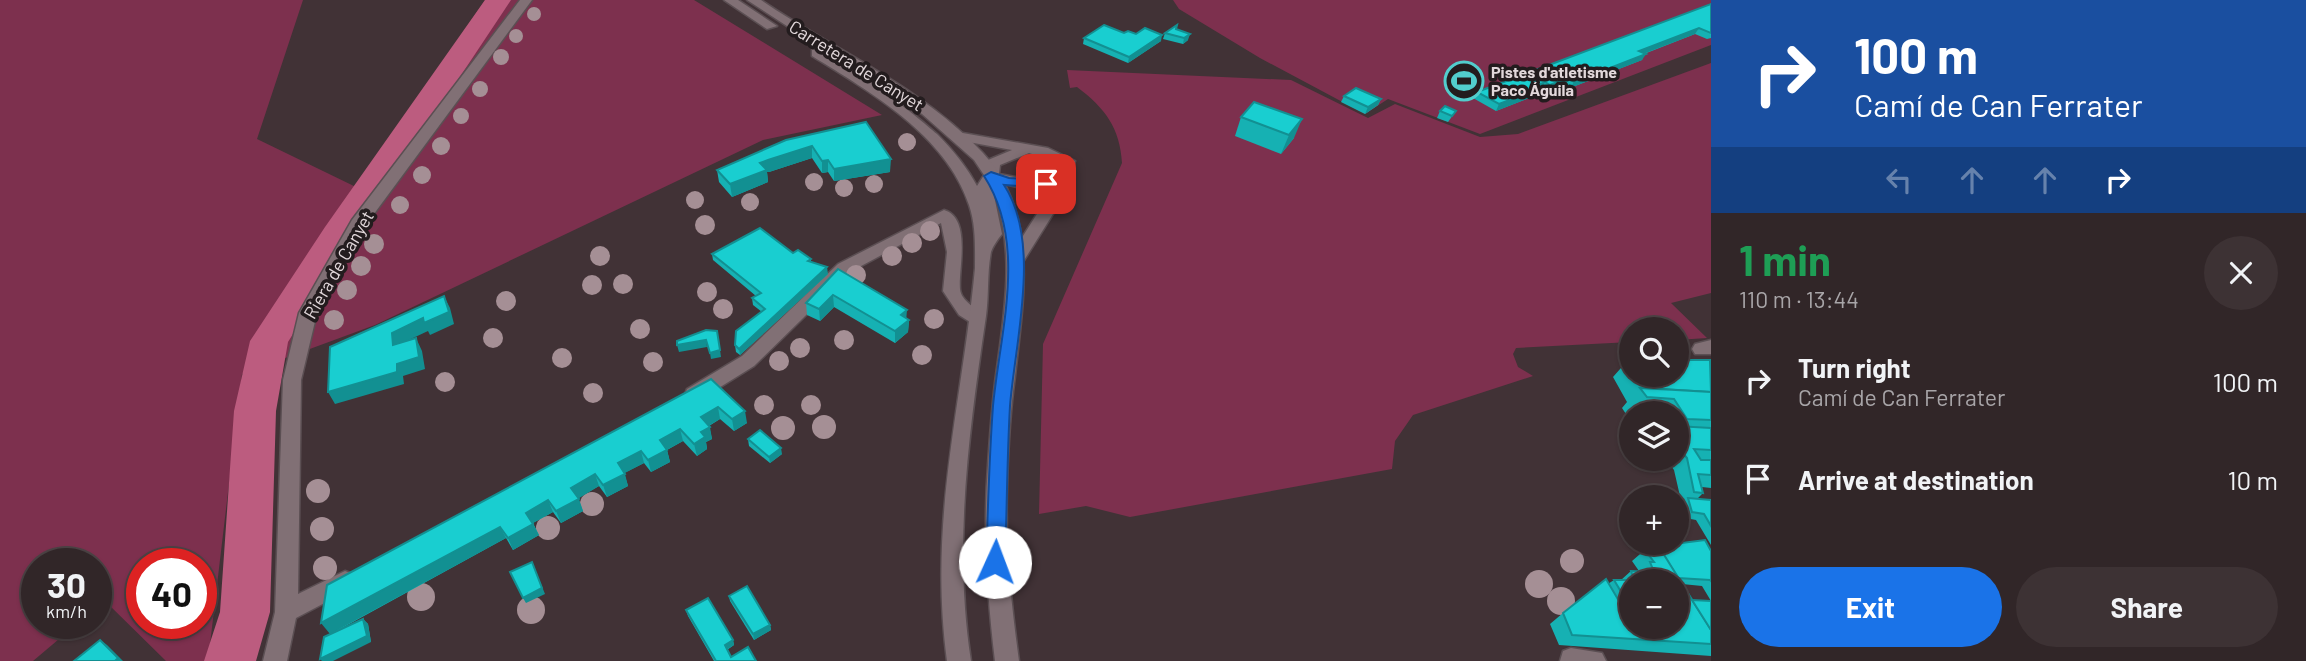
<!DOCTYPE html>
<html lang="en">
<head>
<meta charset="utf-8">
<style>
	:root { --surface:#312628; --page:#3d3234; --text:#f1f3f6; --muted:#a8a5a8; --line:#4c4345; --accent:#1a73e8 }
	body { margin:0; font-family:Barlow,sans-serif; background:var(--page); color:var(--text); height:100vh; display:flex; flex-direction:column; font-size:26px; white-space:nowrap }
	* { box-sizing:border-box; margin:0 }
	p { font-size:23px; color:var(--muted) }
	.icon { flex:none; width:38px; height:38px; fill:none; stroke:currentColor; stroke-width:2; stroke-linecap:round; stroke-linejoin:round }
	.map { position:relative; flex:1; overflow:hidden }
	.side { display:flex; flex-direction:column; background:var(--surface); width:595px }
	.side>* { flex:none }
	.guide { background:#1a4fa0; color:#fff; overflow:hidden }
	.tools { position:absolute; left:1619px; top:317px; display:grid; gap:14px }
	.tools a { display:grid; place-items:center; width:70px; height:70px; border-radius:50%; background:var(--surface); box-shadow:0 2px 5px #0004,0 0 0 2px var(--line); font-size:35px }
	.speed { position:absolute; left:21px; top:548px; display:flex; gap:14px; font-size:35px; font-weight:700; text-align:center }
	.speed>* { display:grid; place-content:center; width:91px; height:91px; border-radius:50%; background:var(--surface); box-shadow:0 2px 5px #0004,0 0 0 2px var(--line); line-height:1 }
	.speed small { font-size:18px; font-weight:400 }
	.speed .limit { border:10px solid #d22; background:#fff; color:#111 }
	.pin { position:absolute; display:grid; place-items:center; width:60px; height:60px; color:#fff; margin:-30px; border-radius:14px; box-shadow:0 4px 10px #0006 }
	.me { position:absolute; width:77px; margin:-38px; rotate:2deg; stroke-linejoin:round; filter:drop-shadow(0 0 5px #0008) }
	.turn { display:flex; align-items:center; gap:24px; height:147px; padding:0 28px; font-size:32px }
	.turn .icon { width:91px; height:91px; stroke-width:2.5 }
	.turn b { display:block; font-size:49px; line-height:60px }
	.lanes { display:flex; align-items:center; height:66px; padding:0 28px; background:#0003; justify-content:center; gap:35px; direction:ltr }
	.lanes .off { opacity:.35 }
	.round { display:grid; place-items:center; flex:none; width:74px; height:74px; border-radius:37px; background:var(--page) }
	.headline { display:flex; align-items:center; justify-content:space-between; height:119px; padding:0 28px }
	h1 { font-size:42px; font-weight:700; line-height:52px; color:#1e9e55 }
	.cta { display:flex; gap:14px; margin-top:auto; padding:14px 28px }
	.cta a { flex:1; height:80px; border-radius:42px; background:var(--accent); color:#fff; font-size:28px; font-weight:700; line-height:80px; text-align:center }
	.cta a+a { background:var(--page); color:var(--text) }
	ul { padding:0; list-style:none }
	li { display:flex; align-items:center; gap:21px; height:98px; padding:0 28px }
	li div { flex:1 }
	li b { display:block; font-size:26px }
	li em { font-style:normal }
	main { display:flex; flex:1; min-height:0 }
	.map>svg:first-child { display:block }
	.green { fill:#7d304e; fill-rule:evenodd }
	.lines { fill:none; stroke-linecap:round; stroke-linejoin:round }
	.canal { fill:#bc5c7f; fill-rule:evenodd }
	.minor-casing { stroke:#5b4f53; stroke-width:3 }
	.tertiary-casing { stroke:#5b4f53; stroke-width:3 }
	.minor { fill:#817075; fill-rule:evenodd }
	.tertiary { fill:#817075; fill-rule:evenodd }
	.tree { fill:#a58f95 }
	.wall { fill:#16b1b3; fill-rule:evenodd }
	.shaded-wall { fill:#129092 }
	.building { fill:#19ced0; stroke:#129092; stroke-width:2 }
	.route { fill:#1a73e8; stroke:#114b97; stroke-width:2 }
	.labels { text-anchor:middle; stroke-width:7; stroke-linejoin:round; paint-order:stroke }
	.far-poi-label { font-size:16px; font-weight:bold; fill:#e2d8db; stroke:#231c1e; text-anchor:start }
	.street-label { font-size:18px; fill:#e2d8db; stroke:#231c1e }
</style>
</head>
<body>
<main>
<div class="map">
<svg width="1711" height="661" viewBox="0 0 1711 661">
	<rect width="100%" height="100%" fill="#413236"/>
	<g class="green">
		<path d="M0 0H303L257 139 358 188 485 0H694L882 115 763 140 375 325 242 374 208 661H166L105 601 96 608V564H37V623H78L33 661H0ZM142 564H201V623H142Z"/>
		<path d="M1173 0H1711V45L1480 134 1388 99 1365 114 1260 58 1179 9Z"/>
		<path d="M1711 63V293L1671 303 1707 338 1677 340 1676 329H1631V342L1516 348 1513 354 1518 367 1533 376 1413 415 1395 441 1392 469 1130 517 1086 506 1039 514 1043 344 1122 163C1120 128 1105 108 1077 87L1070 88 1067 70 1291 80 1368 118 1395 104 1480 137 1518 134Z"/>
	</g>
	<g class="lines">
		<path class="canal" d="M485 0H511L352 239 288 342 276 411 270 612 256 661H204L220 612 234 411 250 341 325 227Z"/>
		<defs>
			<g id="minor">
				<path d="M520 0H532L365 226 317 313 301 380 298 594 345 571 353 574 356 581 353 588 296 618 287 661H263L275 612 283 380 299 313 352 220Z"/>
				<path d="M957 132 1048 148 1075 161 1058 206 1023 262 1017 263 1009 258 1042 206 1051 186 1017 187 986 179 984 176 988 160 1012 150 952 139 950 136ZM1029 153 1060 163 1055 176 1026 179 999 174 1000 165Z"/>
				<path d="M944 210C972 218 958 270 960 289 961 302 978 308 985 318L982 322H970L959 315 943 291 947 252 941 223 850 272 754 366 701 399H687L685 394 687 389 742 356 838 264Z"/>
				<path d="M1711 340V354H1695L1692 349 1695 344Z"/>
				<path d="M1571 648 1602 653 1606 661H1560L1563 651Z"/>
			</g>
			<g id="tertiary">
				<path d="M724 0H738L777 26 767 29Z"/>
				<path d="M747 0H761C834 50 922 87 983 153 1040 215 1023 300 1015 376 1010 412 1008 450 1007 487 1005 546 1011 602 1019 661H995C987 595 983 531 988 465 990 435 992 404 996 375 1005 309 1016 249 992 186L1002 234C998 239 993 246 991 252 987 273 989 295 986 316 969 431 953 545 971 661H947C928 519 962 406 975 268 975 248 976 225 969 205 946 135 870 92 812 56V50C832 47 919 118 937 134 952 149 967 167 977 186L984 175 974 160 922 114Z"/>
			</g>
		</defs>
		<use href="#minor" class="minor-casing"/>
		<use href="#tertiary" class="tertiary-casing"/>
		<use href="#minor" class="minor"/>
		<use href="#tertiary" class="tertiary"/>
	</g>
	<g class="tree">
		<circle cx="534" cy="14" r="7"/>
		<circle cx="516" cy="36" r="7"/>
		<circle cx="501" cy="57" r="8"/>
		<circle cx="480" cy="89" r="8"/>
		<circle cx="461" cy="116" r="8"/>
		<circle cx="907" cy="142" r="9"/>
		<circle cx="441" cy="146" r="9"/>
		<circle cx="422" cy="175" r="9"/>
		<circle cx="814" cy="182" r="9"/>
		<circle cx="874" cy="184" r="9"/>
		<circle cx="844" cy="188" r="9"/>
		<circle cx="695" cy="200" r="9"/>
		<circle cx="750" cy="202" r="9"/>
		<circle cx="400" cy="205" r="9"/>
		<circle cx="705" cy="225" r="10"/>
		<circle cx="930" cy="231" r="10"/>
		<circle cx="912" cy="243" r="10"/>
		<circle cx="374" cy="244" r="10"/>
		<circle cx="600" cy="256" r="10"/>
		<circle cx="892" cy="256" r="10"/>
		<circle cx="361" cy="266" r="10"/>
		<circle cx="856" cy="275" r="10"/>
		<circle cx="623" cy="284" r="10"/>
		<circle cx="592" cy="285" r="10"/>
		<circle cx="347" cy="290" r="10"/>
		<circle cx="707" cy="292" r="10"/>
		<circle cx="506" cy="301" r="10"/>
		<circle cx="723" cy="309" r="10"/>
		<circle cx="934" cy="319" r="10"/>
		<circle cx="334" cy="320" r="10"/>
		<circle cx="640" cy="329" r="10"/>
		<circle cx="493" cy="338" r="10"/>
		<circle cx="844" cy="340" r="10"/>
		<circle cx="800" cy="348" r="10"/>
		<circle cx="922" cy="355" r="10"/>
		<circle cx="562" cy="358" r="10"/>
		<circle cx="779" cy="361" r="10"/>
		<circle cx="653" cy="362" r="10"/>
		<circle cx="445" cy="382" r="10"/>
		<circle cx="593" cy="393" r="10"/>
		<circle cx="764" cy="405" r="10"/>
		<circle cx="811" cy="405" r="10"/>
		<circle cx="824" cy="427" r="12"/>
		<circle cx="783" cy="428" r="12"/>
		<circle cx="318" cy="491" r="12"/>
		<circle cx="592" cy="504" r="12"/>
		<circle cx="548" cy="528" r="12"/>
		<circle cx="322" cy="529" r="12"/>
		<circle cx="1572" cy="561" r="12"/>
		<circle cx="325" cy="568" r="12"/>
		<circle cx="1539" cy="584" r="14"/>
		<circle cx="421" cy="597" r="14"/>
		<circle cx="1561" cy="601" r="14"/>
		<circle cx="531" cy="610" r="14"/>
	</g>
	<g class="wall">
		<path d="M1711 4V38L1707 39 1695 34 1644 54 1642 60 1570 88 1563 85 1546 91 1541 89 1536 91 1532 97 1496 111 1473 98 1477 92Z"/>
		<path d="M1176 29 1188 40 1183 44 1163 39 1165 33Z"/>
		<path d="M1136 34 1161 41 1128 63 1083 44 1084 38Z"/>
		<path d="M1344 96 1381 99 1378 105 1365 114 1341 102Z"/>
		<path d="M1254 102 1294 138 1281 154 1235 136 1241 117Z"/>
		<path d="M1440 111H1456L1448 122 1437 118Z"/>
		<path d="M866 122 890 172 834 181 828 172 822 173 812 158 769 172H767L768 182 732 197 719 182 717 170Z"/>
		<path d="M793 253 811 259V262L828 274 740 355 736 352 735 345 762 312 753 305 752 298 756 296 713 260 712 254Z"/>
		<path d="M838 269 909 320 908 332 895 343 834 307 820 321 807 315 806 303Z"/>
		<path d="M1628 360H1631V374H1676L1711 361V488L1702 487 1703 493 1697 499 1711 500V545L1696 520 1685 518 1674 470 1665 458H1676V413H1631V417H1628L1622 408 1627 402 1613 377Z"/>
		<path d="M711 379 747 423 734 431 720 419 709 426 712 439 706 442 707 449 697 456 683 441 667 450 670 462 651 472 644 463 624 473 628 486 607 497 599 486 578 498 583 511 561 523 553 512 533 523 539 535 513 550 506 538 333 633 363 619 368 624 371 642 330 634Z"/>
		<path d="M748 439 782 454 770 463 749 446Z"/>
		<path d="M1654 542 1658 546 1711 551V601L1702 586 1682 584 1692 600 1711 601V656L1559 645 1550 624 1563 613 1614 580H1621L1631 571H1639L1632 561ZM1631 581 1676 626H1631Z"/>
		<path d="M729 596 770 625 771 630 754 640 730 601Z"/>
		<path d="M686 610 733 640 734 645 727 650 731 657 756 661H714L688 616Z"/>
	</g>
	<g class="shaded-wall">
		<path d="M1699 28 1695 34 1635 57 1639 51Z"/>
		<path d="M1190 34 1188 40 1183 44 1184 38Z"/>
		<path d="M1162 35 1161 41 1128 63 1129 57Z"/>
		<path d="M1646 54 1642 60 1570 88 1574 82Z"/>
		<path d="M1567 78 1563 85 1546 91 1550 85Z"/>
		<path d="M1545 82 1541 89 1536 91 1532 97 1496 111 1499 104 1531 88Z"/>
		<path d="M1381 99 1378 105 1365 114 1368 107Z"/>
		<path d="M1302 119 1294 138 1281 154 1289 135Z"/>
		<path d="M812 146V158L769 172H767L768 182 732 197 730 184 760 163 768 160Z"/>
		<path d="M891 159 890 172 834 181V169Z"/>
		<path d="M828 160V172L822 173V161Z"/>
		<path d="M827 267 828 274 740 355 739 349Z"/>
		<path d="M833 295 834 307 820 321 819 309Z"/>
		<path d="M444 296 450 308 454 324 430 335 428 331 398 345H393L392 333Z"/>
		<path d="M907 310 906 322 909 320 908 332 895 343V331L901 315Z"/>
		<path d="M416 338 422 351 425 369 403 376 404 384 335 404 328 392 397 364Z"/>
		<path d="M706 340 707 347 679 352 677 345Z"/>
		<path d="M720 350 721 357 711 359 710 353Z"/>
		<path d="M718 407 720 419 703 429 701 417Z"/>
		<path d="M745 411 747 423 734 431 732 419Z"/>
		<path d="M710 427 712 439 706 442 707 449 697 456 694 444 701 432Z"/>
		<path d="M680 429 683 441 663 452 660 440Z"/>
		<path d="M781 448 782 454 770 463 769 457Z"/>
		<path d="M667 450 670 462 651 472 648 460Z"/>
		<path d="M641 451 644 463 621 475 618 463Z"/>
		<path d="M595 474 599 486 576 500 571 488Z"/>
		<path d="M625 474 628 486 607 497 603 485Z"/>
		<path d="M579 499 583 511 561 523 556 511Z"/>
		<path d="M548 500 553 512 531 524 526 513Z"/>
		<path d="M533 524 539 535 513 550 508 538Z"/>
		<path d="M500 527 506 538 330 634 321 623Z"/>
		<path d="M532 562 545 594 526 603 523 598Z"/>
		<path d="M363 619 368 624 371 642 333 661H322L320 659Z"/>
		<path d="M770 625 771 630 754 640 753 634Z"/>
		<path d="M100 640 107 645 123 661H115Z"/>
		<path d="M733 640 734 645 726 650 725 645Z"/>
	</g>
	<g class="building">
		<path d="M1711 4V33L1699 28 1639 51 1646 54 1574 82 1567 78 1550 85 1545 82 1531 88 1536 90 1499 104 1477 92Z"/>
		<path d="M1104 25 1124 33 1128 31 1136 34 1145 28 1162 35 1129 57 1084 38Z"/>
		<path d="M1177 25 1176 29 1190 34 1184 38 1165 33Z"/>
		<path d="M1356 88 1381 99 1368 107 1344 96Z"/>
		<path d="M1254 102 1302 119 1289 135 1241 117Z"/>
		<path d="M1445 106 1456 111 1452 116 1440 111Z"/>
		<path d="M866 122 891 159 834 169 828 160 822 161 812 146 768 160 760 163 767 170 730 184 717 170 786 140Z"/>
		<path d="M760 228 793 253 798 250 811 259 808 261 827 267 739 349 735 345 736 331 765 309 752 298 761 293 712 254Z"/>
		<path d="M838 269 907 310 901 315 909 320 895 331 833 295 819 309 806 303Z"/>
		<path d="M444 296 449 312 424 323 423 318 392 333 393 345 416 338 419 357 397 364V372L328 392 330 347Z"/>
		<path d="M706 330 717 331 720 350 710 353 706 340 677 345V341Z"/>
		<path d="M1676 360H1710L1711 392 1645 388 1636 374H1676Z"/>
		<path d="M711 379 745 411 732 419 718 407 701 417 710 427 701 432 705 437 694 444 680 429 660 440 667 450 648 460 641 451 618 463 625 474 603 485 595 474 571 488 579 499 556 511 548 500 526 513 533 524 508 538 500 527 321 623 327 585Z"/>
		<path d="M1640 388 1711 392V420L1687 419 1674 399 1647 397Z"/>
		<path d="M1676 426 1711 428V450L1694 449 1701 460H1711V475L1698 474 1703 493 1694 492 1687 458 1676 445Z"/>
		<path d="M760 430 781 448 769 457 748 439Z"/>
		<path d="M1688 498 1711 500V526L1704 514 1692 512Z"/>
		<path d="M1705 540 1711 551V581L1710 580 1678 578 1658 546Z"/>
		<path d="M1654 542H1656L1711 630V644L1572 635 1563 613 1606 579 1619 601H1627L1631 608V626H1676V581H1631V593L1630 591 1620 590 1614 580H1634L1631 571 1654 572 1650 562H1654L1645 550Z"/>
		<path d="M532 562 542 588 523 598 510 572Z"/>
		<path d="M747 586 770 625 753 634 729 596Z"/>
		<path d="M708 598 733 640 725 645 731 657 748 647 756 661H716L686 610Z"/>
		<path d="M1692 600 1711 601V630Z"/>
		<path d="M363 619 367 636 320 659 324 637Z"/>
		<path d="M100 640 118 658 115 661H74Z"/>
	</g>
	<path class="route" d="M991 172 1009 178 1046 180 1053 184 1046 188 1004 185C1042 242 1015 342 1010 406 1007 458 1007 510 1005 562L1002 568 995 571 988 568 986 562C988 510 989 458 993 406 1000 331 1028 244 984 176Z"/>
	<defs>
		<symbol id="stadium-ring" viewBox="-11 -11 22 22"><circle r="9.5" fill="#231c1e" stroke="#52cdcd" stroke-width="1.5"/><path d="M0-5a6.5 5 0 1 0 0 10a6.5 5 0 1 0 0-10ZM-3.5-1.8h7v3.6h-7Z" fill="#52cdcd"/></symbol>
	</defs>
	<g fill-rule="evenodd">
		<use href="#stadium-ring" x="1442" y="59" width="44" height="44"/>
	</g>
	<g class="labels">
		<g class="far-poi-label">
			<text x="1491" y="78">Pistes d'atletisme<tspan x="1491" dy="18">Paco Águila</tspan></text>
		</g>
		<g class="street-label">
			<text transform="translate(856 66) rotate(32)" y="6">Carretera de Canyet</text>
			<text transform="translate(339 265) rotate(-60)" y="6">Riera de Canyet</text>
		</g>
	</g>
</svg>
<div class="tools">
<a><svg class="icon" aria-label="search" viewBox="0 0 24 24"><circle cx="10" cy="10" r="6"/><path d="M15 15l6 6"/></svg></a>
<a><svg class="icon" aria-label="layers" viewBox="0 0 24 24"><path d="M12 4l9 5-9 5-9-5zM3 14l9 5 9-5"/></svg></a>
<a>+</a>
<a>−</a>
</div>
<div class="speed"><div>30<small>km/h</small></div><div class="limit">40</div></div>
<div class="pin" style="left:1046px;top:184px;background:#d93025"><svg class="icon" aria-label="arrive" viewBox="0 0 24 24"><path d="M6 21V4h12l-3 4 3 4H6"/></svg></div>
<svg class="me" style="left:995px;top:562px" viewBox="-20 -20 40 40"><circle r="19" fill="#fff"/><path d="M0-13L10 11 0 6-10 11z" fill="#1a73e8"/></svg>
</div>
<section class="side">
<div class="guide">
<div class="turn"><svg class="icon" aria-label="right" viewBox="0 0 24 24"><path d="M7 20v-9h11M14 6l5 5-5 5"/></svg><div><b>100 m</b>Camí de Can Ferrater</div></div>
<div class="lanes"><svg class="icon off" aria-label="left" viewBox="0 0 24 24"><path d="M17 20v-9H6M10 6l-5 5 5 5"/></svg><svg class="icon off" aria-label="ahead" viewBox="0 0 24 24"><path d="M12 20V5M6 11l6-6 6 6"/></svg><svg class="icon off" aria-label="ahead" viewBox="0 0 24 24"><path d="M12 20V5M6 11l6-6 6 6"/></svg><svg class="icon" aria-label="right" viewBox="0 0 24 24"><path d="M7 20v-9h11M14 6l5 5-5 5"/></svg></div>
</div>
<div class="headline"><div><h1>1 min</h1><p>110 m · 13:44</p></div><a class="round"><svg class="icon" aria-label="close" viewBox="0 0 24 24"><path d="M6 6l12 12M18 6L6 18"/></svg></a></div>
<ul>
<li><svg class="icon" aria-label="right" viewBox="0 0 24 24"><path d="M7 20v-9h11M14 6l5 5-5 5"/></svg><div><b>Turn right</b><p>Camí de Can Ferrater</p></div><em>100 m</em></li>
<li><svg class="icon" aria-label="arrive" viewBox="0 0 24 24"><path d="M6 21V4h12l-3 4 3 4H6"/></svg><div><b>Arrive at destination</b></div><em>10 m</em></li>
</ul>
<div class="cta"><a>Exit</a><a>Share</a></div>
</section>
</main>
</body>
</html>
